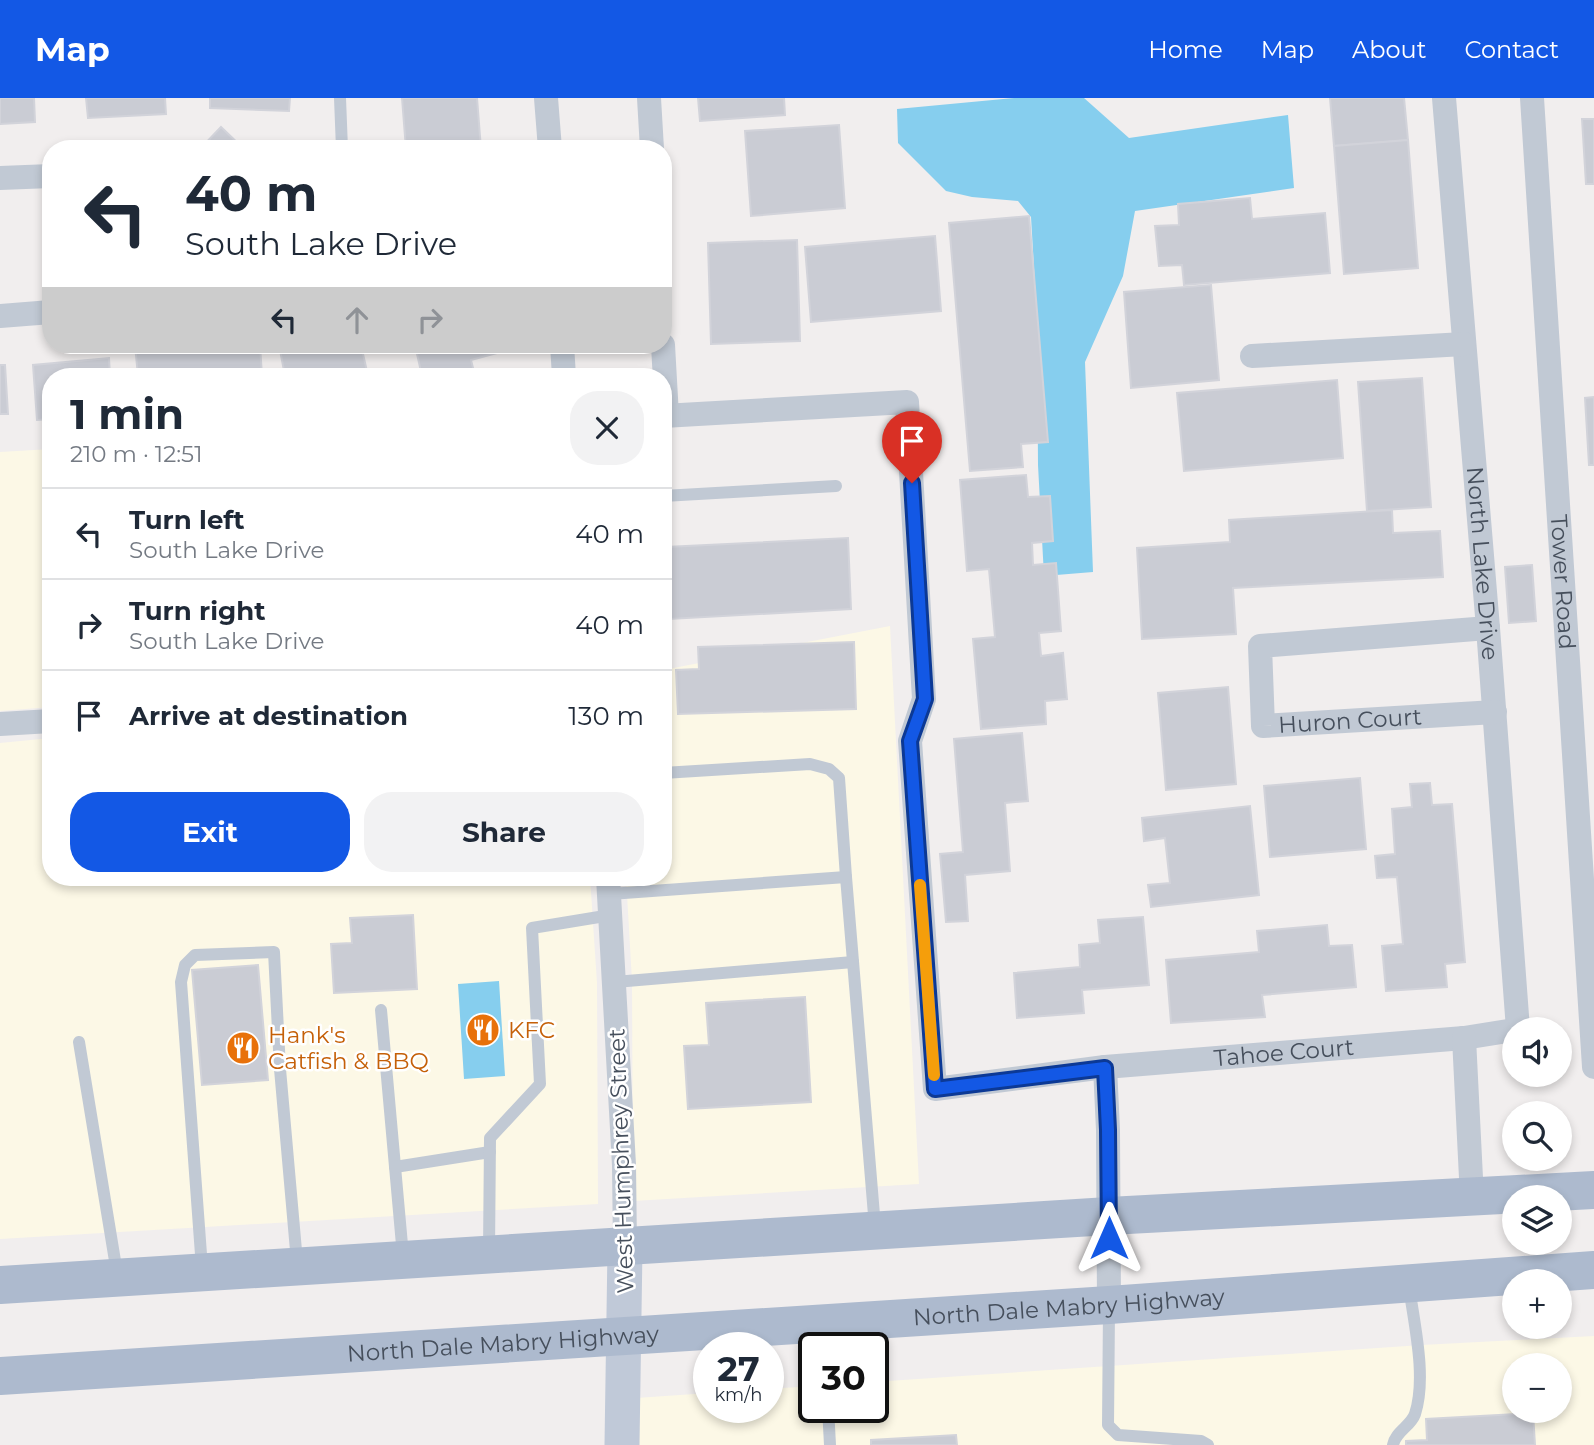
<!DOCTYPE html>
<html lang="en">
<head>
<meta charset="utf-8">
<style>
	:root { --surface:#fff; --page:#f2f2f3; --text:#1f2937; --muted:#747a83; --line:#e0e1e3; --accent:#1358e5 }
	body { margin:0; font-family:Montserrat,sans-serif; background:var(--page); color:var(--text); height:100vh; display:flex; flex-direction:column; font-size:26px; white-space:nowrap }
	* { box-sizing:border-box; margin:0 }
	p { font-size:23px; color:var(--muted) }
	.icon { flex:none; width:38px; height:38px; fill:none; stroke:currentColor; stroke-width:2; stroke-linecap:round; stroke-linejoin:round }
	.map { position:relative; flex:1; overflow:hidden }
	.side { position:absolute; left:42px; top:270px; width:630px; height:518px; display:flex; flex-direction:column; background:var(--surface); border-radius:28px; box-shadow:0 4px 10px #0003 }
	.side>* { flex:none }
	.guide { position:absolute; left:42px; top:42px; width:630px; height:214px; border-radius:28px; box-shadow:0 4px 10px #0003; background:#fff; color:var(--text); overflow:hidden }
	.controls { position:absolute; left:1502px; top:919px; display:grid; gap:14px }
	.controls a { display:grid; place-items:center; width:70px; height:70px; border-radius:50%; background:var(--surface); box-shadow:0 4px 10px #0003; font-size:35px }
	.speed { position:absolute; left:693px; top:1234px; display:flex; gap:14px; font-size:35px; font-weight:700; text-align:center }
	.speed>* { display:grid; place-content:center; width:91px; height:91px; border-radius:50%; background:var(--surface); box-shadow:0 4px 10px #0003; line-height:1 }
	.speed small { font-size:18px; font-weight:400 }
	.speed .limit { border:4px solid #111; border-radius:10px; background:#fff; color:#111 }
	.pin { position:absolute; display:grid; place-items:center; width:60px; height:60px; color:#fff; margin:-72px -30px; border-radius:50% 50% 50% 0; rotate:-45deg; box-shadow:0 0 7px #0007 }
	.pin .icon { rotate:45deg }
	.me { position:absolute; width:77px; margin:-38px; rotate:0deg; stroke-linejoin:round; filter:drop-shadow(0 0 5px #0008) }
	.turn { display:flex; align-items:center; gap:24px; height:147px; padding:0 28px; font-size:32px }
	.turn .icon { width:91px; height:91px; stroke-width:2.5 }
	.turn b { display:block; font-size:49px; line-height:60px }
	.lanes { display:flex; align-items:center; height:66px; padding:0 28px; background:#0003; justify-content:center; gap:35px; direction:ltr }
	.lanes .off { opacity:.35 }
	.round { display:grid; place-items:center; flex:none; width:74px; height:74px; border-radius:28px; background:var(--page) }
	.head { display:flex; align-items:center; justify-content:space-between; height:119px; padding:0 28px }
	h1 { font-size:42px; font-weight:700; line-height:52px }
	.action { display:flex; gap:14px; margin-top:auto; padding:14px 28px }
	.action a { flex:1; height:80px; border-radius:28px; background:var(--accent); color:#fff; font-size:28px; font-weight:700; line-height:80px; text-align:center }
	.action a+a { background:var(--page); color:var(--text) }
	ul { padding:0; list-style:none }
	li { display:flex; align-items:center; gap:21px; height:91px; padding:0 28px; border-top:2px solid var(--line) }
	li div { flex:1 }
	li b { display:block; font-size:26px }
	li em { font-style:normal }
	header { display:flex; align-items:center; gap:42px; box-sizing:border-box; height:98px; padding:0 35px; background:var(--accent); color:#fff }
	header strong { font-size:33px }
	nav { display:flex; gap:38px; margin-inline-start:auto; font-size:24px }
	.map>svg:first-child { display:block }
	.commercial { fill:#fcf8e6; fill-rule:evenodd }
	.water { fill:#86ceee }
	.building { fill:#caccd4; stroke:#d2d3da; stroke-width:2 }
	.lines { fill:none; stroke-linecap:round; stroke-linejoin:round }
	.lane { stroke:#c1c9d4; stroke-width:12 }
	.street { stroke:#c1c9d4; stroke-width:24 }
	.secondary { stroke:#c0c9d8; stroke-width:35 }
	.primary { stroke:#adbace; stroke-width:38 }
	.route-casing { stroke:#0c3995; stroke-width:18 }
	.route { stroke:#1358e5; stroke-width:12 }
	.slow { stroke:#f59e0b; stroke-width:12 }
	.labels { text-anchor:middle; stroke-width:5; stroke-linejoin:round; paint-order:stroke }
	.street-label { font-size:23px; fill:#464f5c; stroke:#fff }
	.food-label { font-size:23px; fill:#c56008; stroke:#fff; text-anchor:start }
</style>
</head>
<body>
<header>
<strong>Map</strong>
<nav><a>Home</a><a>Map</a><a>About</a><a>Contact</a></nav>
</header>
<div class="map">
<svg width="1594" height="1347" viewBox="0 0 1594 1347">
	<rect width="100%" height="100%" fill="#f1eeee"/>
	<g class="commercial">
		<path d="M51 351V609L0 613V354Z"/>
		<path d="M890 528 919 1086 633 1103 632 883 626 779H663V572Z"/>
		<path d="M51 640V779H590L597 885 598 1106 0 1141V645Z"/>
		<path d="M1594 1238V1347H637L636 1300 709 1295V1309H768V1291L814 1288V1309H873V1284L1422 1247ZM1514 1267H1559V1312H1514Z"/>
	</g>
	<g class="water">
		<path d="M1014 0H1084L1129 40 1288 17 1294 90 1135 113 1123 178 1085 264 1093 474 1044 478 1038 367 1037 220 1031 119 1018 103 972 99 946 93 898 45 897 11Z"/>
		<path d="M499 883 505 978 464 981 458 886Z"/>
	</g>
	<g class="building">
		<path d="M0 0H34L35 24 0 26Z"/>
		<path d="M86 0H165L166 16 88 20Z"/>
		<path d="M210 0H290L289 13 210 10Z"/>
		<path d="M402 0H477L481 51H406Z"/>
		<path d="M698 0H784L785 17 700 23Z"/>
		<path d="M1330 0H1404L1408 42 1334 48Z"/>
		<path d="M1582 21H1594V86H1586Z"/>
		<path d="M839 27 845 110 751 118 745 33Z"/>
		<path d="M221 29 244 51H200Z"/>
		<path d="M1408 42 1418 170 1344 176 1334 48Z"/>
		<path d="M1250 100 1252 121 1325 115 1330 175 1184 187 1182 167 1159 168 1155 128 1179 127 1178 106Z"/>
		<path d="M1029 118 1048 344 1021 346 1023 369 970 373 949 125Z"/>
		<path d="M935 138 941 213 811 224 805 149Z"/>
		<path d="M797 142 800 243 711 246 708 145Z"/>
		<path d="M1211 187 1219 282 1131 290 1124 194Z"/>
		<path d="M135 247H260L262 278H138Z"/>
		<path d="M279 247H361L368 278H285Z"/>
		<path d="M415 247H495L497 255 471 262 475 278H422Z"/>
		<path d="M109 260 110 278H51V321L37 322 33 267Z"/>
		<path d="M0 267H5L8 316H0Z"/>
		<path d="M1422 280 1431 409 1367 413 1358 284Z"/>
		<path d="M1337 282 1343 360 1184 373 1177 295Z"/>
		<path d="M1594 299V367H1589L1585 300Z"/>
		<path d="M1026 377 1028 399 1050 398 1053 443 1032 445 1033 467 1056 465 1061 533 1039 535 1041 558 1063 555 1067 601 1045 603 1046 626 981 631 973 541 995 539 989 471 967 473 960 382Z"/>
		<path d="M1392 412 1393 435 1440 433 1443 479 1233 490 1236 536 1142 541 1137 450 1230 444 1229 422Z"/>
		<path d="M848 440 851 511 669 521 666 449Z"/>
		<path d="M1532 467 1536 523 1509 525 1505 469Z"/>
		<path d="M854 544 856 611 678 616 676 572 699 571 698 549Z"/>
		<path d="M1228 589 1236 686 1166 692 1158 595Z"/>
		<path d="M1022 635 1028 703 1005 705 1010 773 965 777 968 823 946 824 940 756 963 754 954 641Z"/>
		<path d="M1360 680 1366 751 1270 759 1264 688Z"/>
		<path d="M1430 685 1432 707 1452 706 1465 864 1445 866 1447 889 1386 893 1382 848 1403 846 1397 779 1377 780 1375 758 1395 756 1392 711 1412 709 1410 686Z"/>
		<path d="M1250 708 1259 797 1151 809 1148 787 1170 785 1165 740 1144 743 1142 720Z"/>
		<path d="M413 817 417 891 334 895 331 846 352 845 350 820Z"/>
		<path d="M1143 819 1149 887 1082 892 1084 915 1017 920 1014 875 1080 869 1079 847 1100 845 1098 822Z"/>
		<path d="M1327 827 1329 848 1352 847 1356 889 1262 897 1265 919 1171 925 1166 862 1259 854 1257 833Z"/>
		<path d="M258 867 268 982 202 987 192 872Z"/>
		<path d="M805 899 811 1004 688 1011 684 948 709 947 706 905Z"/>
		<path d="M1533 1315 1535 1347H1406V1343L1427 1342 1426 1321Z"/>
		<path d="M956 1337 957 1347H871V1342Z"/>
	</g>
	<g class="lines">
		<g class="lane">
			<path d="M340 0 342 51"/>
			<path d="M663 398 836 388"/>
			<path d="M663 675 810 666 829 671 839 680 846 779"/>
			<path d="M610 796 846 779 875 1129"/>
			<path d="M615 884 853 864"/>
			<path d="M381 912 403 1158"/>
			<path d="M79 944 117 1175"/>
			<path d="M395 1069 490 1054"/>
			<path d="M489 1153 490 1040 540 986 532 830 611 817"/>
			<path d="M202 1170 181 884 185 867 195 857 274 854 280 971 297 1164"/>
			<path d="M1109 1211 1108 1327 1118 1337 1201 1343 1208 1347"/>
			<path d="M828 1309 830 1347"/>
			<path d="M1393 1347C1395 1334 1411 1328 1415 1316 1427 1279 1414 1226 1409 1188"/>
		</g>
		<g class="street">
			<path d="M546 0 550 51"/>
			<path d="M649 0 652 51"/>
			<path id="s1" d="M1444 0 1488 530 1518 931"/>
			<path id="s2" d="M1532 0 1594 969"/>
			<path d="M0 80 51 78"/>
			<path d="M0 218 51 214"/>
			<path d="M562 247 564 278"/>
			<path d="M663 247 667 318"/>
			<path d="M1252 258 1464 246"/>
			<path id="s3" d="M663 318 907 304 924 601 910 643 935 991 1105 969 1464 940 1514 932"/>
			<path id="s4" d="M1488 530 1260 548 1263 628 1495 614"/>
			<path d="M0 626 51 623"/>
			<path d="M608 779 624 1067 625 1150"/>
			<path d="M1464 940 1472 1100"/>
			<path d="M1105 969 1108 1032 1109 1207"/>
		</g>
		<path class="secondary" d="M622 1347 625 1150"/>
		<g class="primary">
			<path d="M0 1187 1109 1118 1594 1092"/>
			<path id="s5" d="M0 1278 1109 1207 1594 1172"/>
		</g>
	</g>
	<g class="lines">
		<defs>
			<path id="route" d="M912 385 925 601 910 643 935 991 1105 970 1108 1032 1109 1140"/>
		</defs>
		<use href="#route" class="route-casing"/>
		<use href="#route" class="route"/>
		<path class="slow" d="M920 787 934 977"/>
	</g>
	<defs>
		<symbol id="restaurant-disc" viewBox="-11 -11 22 22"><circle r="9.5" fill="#e8710a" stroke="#fff"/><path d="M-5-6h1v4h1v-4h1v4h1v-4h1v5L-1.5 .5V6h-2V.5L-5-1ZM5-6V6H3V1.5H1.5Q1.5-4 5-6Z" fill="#fff"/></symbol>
	</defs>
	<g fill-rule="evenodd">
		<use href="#restaurant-disc" x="464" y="913" width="38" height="38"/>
		<use href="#restaurant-disc" x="224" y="931" width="38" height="38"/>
	</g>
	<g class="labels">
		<g class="street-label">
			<text dy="8" stroke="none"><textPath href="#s1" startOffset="467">North Lake Drive</textPath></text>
			<text dy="8" stroke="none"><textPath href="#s2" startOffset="485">Tower Road</textPath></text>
			<text dy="8" stroke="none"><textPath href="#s4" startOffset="396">Huron Court</textPath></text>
			<text dy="8" stroke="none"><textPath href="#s3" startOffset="1286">Tahoe Court</textPath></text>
			<text transform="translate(621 1063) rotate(-92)" y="8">West Humphrey Street</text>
			<text dy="8" stroke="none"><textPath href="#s5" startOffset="1071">North Dale Mabry Highway</textPath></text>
			<text dy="8" stroke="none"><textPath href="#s5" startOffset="504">North Dale Mabry Highway</textPath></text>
		</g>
		<g class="food-label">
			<text x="508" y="940">KFC</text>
			<text x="268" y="945">Hank's<tspan x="268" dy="26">Catfish &amp; BBQ</tspan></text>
		</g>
	</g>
</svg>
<div class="controls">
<a><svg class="icon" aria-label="sound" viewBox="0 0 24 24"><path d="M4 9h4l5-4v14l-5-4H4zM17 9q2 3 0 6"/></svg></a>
<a><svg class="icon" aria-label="search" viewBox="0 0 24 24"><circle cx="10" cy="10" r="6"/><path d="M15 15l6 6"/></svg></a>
<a><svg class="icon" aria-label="layers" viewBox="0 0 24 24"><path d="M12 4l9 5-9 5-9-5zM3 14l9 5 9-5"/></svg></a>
<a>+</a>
<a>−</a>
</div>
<div class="speed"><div>27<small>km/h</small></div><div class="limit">30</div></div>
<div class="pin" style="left:912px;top:385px;background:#d93025"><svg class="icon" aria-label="arrive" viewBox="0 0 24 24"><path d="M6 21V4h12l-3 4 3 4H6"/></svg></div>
<svg class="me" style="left:1109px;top:1140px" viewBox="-20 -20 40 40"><path d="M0-17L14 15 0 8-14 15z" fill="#1358e5" stroke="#fff" stroke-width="4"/></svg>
<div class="guide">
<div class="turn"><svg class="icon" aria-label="left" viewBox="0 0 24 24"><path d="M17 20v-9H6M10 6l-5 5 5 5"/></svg><div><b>40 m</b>South Lake Drive</div></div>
<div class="lanes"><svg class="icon" aria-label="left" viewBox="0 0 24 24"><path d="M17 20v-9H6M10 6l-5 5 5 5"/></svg><svg class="icon off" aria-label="ahead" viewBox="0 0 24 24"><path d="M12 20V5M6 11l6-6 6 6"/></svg><svg class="icon off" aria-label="right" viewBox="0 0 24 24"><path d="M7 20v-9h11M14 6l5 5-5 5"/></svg></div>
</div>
<section class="side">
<div class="head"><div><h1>1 min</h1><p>210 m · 12:51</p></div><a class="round"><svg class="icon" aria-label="close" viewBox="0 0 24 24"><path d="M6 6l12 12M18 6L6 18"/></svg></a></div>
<ul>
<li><svg class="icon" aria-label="left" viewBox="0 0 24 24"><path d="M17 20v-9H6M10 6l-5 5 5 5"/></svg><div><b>Turn left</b><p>South Lake Drive</p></div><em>40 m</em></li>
<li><svg class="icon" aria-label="right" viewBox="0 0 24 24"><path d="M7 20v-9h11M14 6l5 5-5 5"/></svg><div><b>Turn right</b><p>South Lake Drive</p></div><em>40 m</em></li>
<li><svg class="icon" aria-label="arrive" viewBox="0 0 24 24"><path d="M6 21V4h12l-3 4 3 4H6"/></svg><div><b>Arrive at destination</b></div><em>130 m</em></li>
</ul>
<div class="action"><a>Exit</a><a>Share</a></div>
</section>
</div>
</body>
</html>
